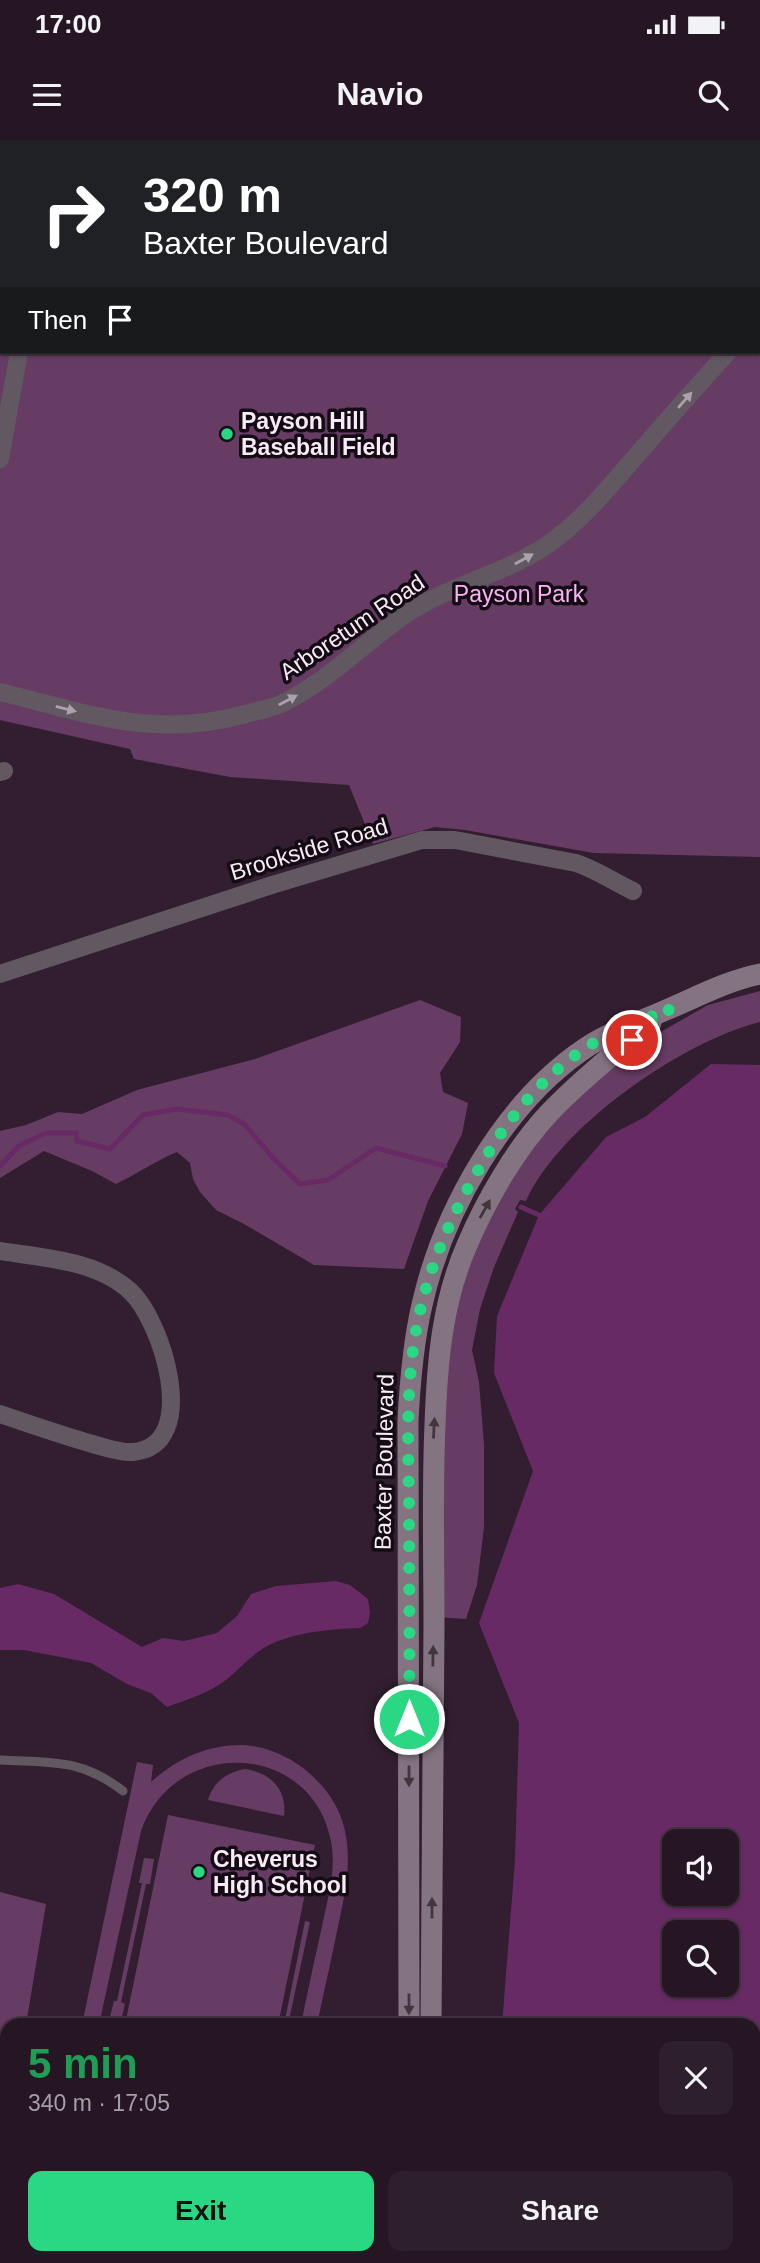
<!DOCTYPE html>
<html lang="en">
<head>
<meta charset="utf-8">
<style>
	:root { --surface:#261624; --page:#2e1f2c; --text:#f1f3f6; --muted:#a49fa6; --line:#423541; --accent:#2ad884 }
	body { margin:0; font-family:Arial,sans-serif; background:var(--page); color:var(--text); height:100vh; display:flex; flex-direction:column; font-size:26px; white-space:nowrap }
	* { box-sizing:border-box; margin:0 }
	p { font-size:23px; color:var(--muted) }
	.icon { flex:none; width:38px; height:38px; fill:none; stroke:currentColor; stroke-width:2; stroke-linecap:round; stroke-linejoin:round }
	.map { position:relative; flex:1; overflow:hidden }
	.side { position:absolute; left:0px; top:1878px; width:761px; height:247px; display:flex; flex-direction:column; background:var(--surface); border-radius:21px 21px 0 0; box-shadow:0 2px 5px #0004,0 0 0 2px var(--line) }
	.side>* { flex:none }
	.banner { position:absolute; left:0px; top:0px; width:761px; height:214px; box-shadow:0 2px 5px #0004,0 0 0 2px var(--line); background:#202124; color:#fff; overflow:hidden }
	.tools { position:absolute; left:662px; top:1689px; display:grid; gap:14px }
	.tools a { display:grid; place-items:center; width:77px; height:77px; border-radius:14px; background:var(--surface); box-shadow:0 2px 5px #0004,0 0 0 2px var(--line); font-size:35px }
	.pin { position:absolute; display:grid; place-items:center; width:60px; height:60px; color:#fff; margin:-30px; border:4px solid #fff; border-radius:50%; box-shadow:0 2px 7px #0007 }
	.me { position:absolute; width:77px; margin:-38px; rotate:0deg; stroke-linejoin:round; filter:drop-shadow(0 0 5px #0008) }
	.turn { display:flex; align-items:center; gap:24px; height:147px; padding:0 28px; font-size:32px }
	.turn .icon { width:91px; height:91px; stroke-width:2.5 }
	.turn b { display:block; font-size:49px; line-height:60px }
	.then { display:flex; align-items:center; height:66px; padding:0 28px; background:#0003; gap:14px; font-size:26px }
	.round { display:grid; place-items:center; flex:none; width:74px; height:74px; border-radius:14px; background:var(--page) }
	.headline { display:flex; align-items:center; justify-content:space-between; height:119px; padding:0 28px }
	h1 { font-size:42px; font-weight:600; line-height:52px; color:#1e9e55 }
	.cta { display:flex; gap:14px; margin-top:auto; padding:14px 28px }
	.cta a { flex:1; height:80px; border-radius:14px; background:var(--accent); color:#111; font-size:28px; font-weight:600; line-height:80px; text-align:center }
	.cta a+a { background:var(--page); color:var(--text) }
	.status { display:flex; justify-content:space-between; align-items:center; height:49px; padding:0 35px; background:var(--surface); direction:ltr }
	.status svg { height:19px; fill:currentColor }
	header { display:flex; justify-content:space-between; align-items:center; height:91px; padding:0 28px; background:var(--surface); font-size:32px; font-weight:600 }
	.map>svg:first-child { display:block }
	.green { fill:#673c64; fill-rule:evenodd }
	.water { fill:#682a65; fill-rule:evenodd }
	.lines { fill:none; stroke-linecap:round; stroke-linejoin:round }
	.stream { stroke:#682a65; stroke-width:5 }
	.lane { stroke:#625861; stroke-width:9 }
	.street { stroke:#625861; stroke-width:18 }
	.secondary { stroke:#847482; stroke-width:21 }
	.oneway { fill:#ada1ac }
	.oneway2 { fill:#413640 }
	.route { stroke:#2ad884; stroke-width:12; stroke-dasharray:0 21.6 }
	.poi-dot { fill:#2ad884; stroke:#140c14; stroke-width:2.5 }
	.labels { text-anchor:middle; stroke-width:7; stroke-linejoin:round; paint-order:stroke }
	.poi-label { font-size:23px; font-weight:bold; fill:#f8eaf6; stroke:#140c14; text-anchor:start }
	.park-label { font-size:23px; fill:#fbb3f5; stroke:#140c14 }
	.street-label { font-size:23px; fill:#f8eaf6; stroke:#140c14 }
</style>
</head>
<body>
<div class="status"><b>17:00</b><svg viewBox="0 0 49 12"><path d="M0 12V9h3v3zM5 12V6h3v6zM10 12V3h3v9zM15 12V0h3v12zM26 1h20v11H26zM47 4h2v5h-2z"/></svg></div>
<header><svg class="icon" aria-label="menu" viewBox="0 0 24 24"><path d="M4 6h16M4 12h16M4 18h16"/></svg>Navio<svg class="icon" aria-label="search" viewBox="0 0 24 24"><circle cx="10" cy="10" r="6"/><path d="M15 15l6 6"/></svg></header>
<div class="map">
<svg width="760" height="2123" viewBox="0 0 760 2123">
	<rect width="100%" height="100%" fill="#321e30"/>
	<g class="green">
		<path d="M0 0H760V717L594 713 465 690 435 687 373 704 349 645 230 637 134 619 130 609 0 580ZM2 2H760V212H2Z"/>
		<path d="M760 851V882C681 902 560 986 526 1061L520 1060 515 1069 518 1072 494 1127 480 1169 472 1210 479 1242 484 1304V1387L477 1445 466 1479 436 1477 440 1244 467 1112 550 975 622 914 708 865Z"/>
		<path d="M420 860 461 877 460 902 440 933 443 952 468 963 462 994 428 1061 404 1129 314 1125 244 1084 216 1070 200 1052 193 1039 190 1023 177 1012C155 1021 137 1034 116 1044L92 1031 44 1011 0 1038V991L26 985 58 972 82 974 137 950 255 919Z"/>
		<path d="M242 1605C266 1606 291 1617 309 1633 363 1680 349 1736 336 1796 330 1826 323 1855 317 1885H301C307 1854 314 1822 321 1791 327 1760 338 1728 330 1697 308 1601 174 1597 141 1691L99 1885H82L137 1622 153 1625 151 1642C177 1619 206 1605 242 1605Z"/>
		<path d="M245 1629C271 1633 287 1649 284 1676L208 1660C214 1641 226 1633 245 1629Z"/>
		<path d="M168 1675 315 1705 278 1885H125Z"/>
		<path d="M144 1718 154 1719 150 1744H146L121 1862 125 1864 120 1885H108L114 1861H117L142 1743H139Z"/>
		<path d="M0 1752 46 1764 26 1885H7V1991L0 2030Z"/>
		<path d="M305 1781 310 1782 288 1885H284Z"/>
	</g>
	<g class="water">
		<path d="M711 924 760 925V2123H505L504 2118H754V1885H502L515 1720 519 1583 479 1483 533 1331 494 1233 497 1176 539 1075 606 997 645 977ZM674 1701H726V1754H674ZM674 1792H726V1844H674Z"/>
		<path d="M336 1441 350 1445 368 1459 370 1473 368 1483 360 1488C331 1489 296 1492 269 1505 252 1514 241 1528 226 1540 209 1553 186 1560 167 1567L151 1553 127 1544 91 1523 24 1510H0V1448L18 1444 54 1454 142 1507 163 1498 184 1501 217 1493 237 1476 251 1454 276 1446Z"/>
	</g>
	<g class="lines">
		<g class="stream">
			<path d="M0 1026 19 1006 46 993H76L77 1001 110 1009 143 975 176 969 228 975 244 984 275 1020 300 1044 328 1040 376 1008 445 1026"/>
			<path d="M521 1067 539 1075"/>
		</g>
		<path class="lane" d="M0 1620C50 1623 81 1618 123 1651"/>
		<g class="street">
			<path d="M380 0 382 2"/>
			<path d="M246 2 247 0"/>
			<path d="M542 2V0"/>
			<path d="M0 46H2"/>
			<path d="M0 319 19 212"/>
			<path d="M0 552C90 574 156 600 249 573 261 570 274 568 285 562 331 539 367 500 409 472 453 444 504 434 547 405 582 381 609 347 637 315 667 280 697 246 728 212"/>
			<path d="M0 632 4 631"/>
			<path d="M0 834 272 745 422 700H455L576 723C597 730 614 742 633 751"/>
			<path d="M0 1111C43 1118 96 1120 130 1151 162 1180 202 1306 133 1312 121 1313 108 1308 96 1305 64 1296 32 1285 0 1274"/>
			<path d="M210 2118 211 2123"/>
		</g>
		<g class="secondary">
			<path d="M409 1885 408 1281C410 1241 413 1203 422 1165 443 1071 503 964 584 909 609 892 639 882 666 870 697 857 726 841 760 834"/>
			<path d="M431 1885C433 1751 433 1618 434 1485 434 1418 432 1351 435 1285 437 1223 442 1162 467 1105 486 1060 516 1008 550 972 581 940 616 912 651 883"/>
			<path d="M412 2118 413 2123"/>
		</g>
	</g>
	<defs><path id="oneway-solid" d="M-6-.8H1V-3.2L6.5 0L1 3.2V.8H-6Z" transform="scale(1.75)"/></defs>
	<g class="oneway">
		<use href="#oneway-solid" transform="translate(685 260) rotate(-49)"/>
		<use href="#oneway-solid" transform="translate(524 419) rotate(-29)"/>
		<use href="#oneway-solid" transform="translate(288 560) rotate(-28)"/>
		<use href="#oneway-solid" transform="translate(66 569) rotate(14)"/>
	</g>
	<g class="oneway2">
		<use href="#oneway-solid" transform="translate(485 1069) rotate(-61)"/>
		<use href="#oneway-solid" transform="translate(434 1288) rotate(-87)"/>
		<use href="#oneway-solid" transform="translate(433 1516) rotate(-89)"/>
		<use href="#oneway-solid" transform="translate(409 1636) rotate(90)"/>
		<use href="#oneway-solid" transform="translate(432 1768) rotate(-90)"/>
		<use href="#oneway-solid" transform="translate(409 1864) rotate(90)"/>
	</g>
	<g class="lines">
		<path class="route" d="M409 1579C410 1507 409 1435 409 1362 408 1296 405 1228 422 1163 434 1115 455 1069 480 1027 506 981 539 940 584 909 609 892 641 881 670 869L632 900"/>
	</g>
	<g class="poi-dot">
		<circle cx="227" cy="294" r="7"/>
		<circle cx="199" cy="1732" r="7"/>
	</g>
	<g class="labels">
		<g class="poi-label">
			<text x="241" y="289">Payson Hill<tspan x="241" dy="26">Baseball Field</tspan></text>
			<text x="213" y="1727">Cheverus<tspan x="213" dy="26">High School</tspan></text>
		</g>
		<g class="park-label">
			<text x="519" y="462">Payson Park</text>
		</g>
		<g class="street-label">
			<text transform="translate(352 487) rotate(-34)" y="8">Arboretum Road</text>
			<text transform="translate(309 709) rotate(-17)" y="8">Brookside Road</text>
			<text transform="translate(384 1322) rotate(-89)" y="8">Baxter Boulevard</text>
		</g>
	</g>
</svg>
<div class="tools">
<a><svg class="icon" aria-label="sound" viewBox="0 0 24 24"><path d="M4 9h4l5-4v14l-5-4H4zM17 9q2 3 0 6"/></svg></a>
<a><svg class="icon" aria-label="search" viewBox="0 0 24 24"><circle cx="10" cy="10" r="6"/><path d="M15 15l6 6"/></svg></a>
</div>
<div class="pin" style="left:632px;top:900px;background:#d93025"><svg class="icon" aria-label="arrive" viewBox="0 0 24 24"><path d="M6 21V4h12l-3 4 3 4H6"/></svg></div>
<svg class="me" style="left:409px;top:1579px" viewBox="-20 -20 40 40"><circle r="17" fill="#2ad884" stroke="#fff" stroke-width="3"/><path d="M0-11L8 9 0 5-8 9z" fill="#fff"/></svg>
<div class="banner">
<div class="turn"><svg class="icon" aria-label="right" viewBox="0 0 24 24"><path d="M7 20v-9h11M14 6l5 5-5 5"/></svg><div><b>320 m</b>Baxter Boulevard</div></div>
<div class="then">Then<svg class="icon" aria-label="arrive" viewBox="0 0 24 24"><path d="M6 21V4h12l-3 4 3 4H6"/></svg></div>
</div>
<section class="side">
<div class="headline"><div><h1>5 min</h1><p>340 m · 17:05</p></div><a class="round"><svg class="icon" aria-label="close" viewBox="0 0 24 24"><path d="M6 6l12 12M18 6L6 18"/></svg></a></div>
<div class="cta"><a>Exit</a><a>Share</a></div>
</section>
</div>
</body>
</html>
